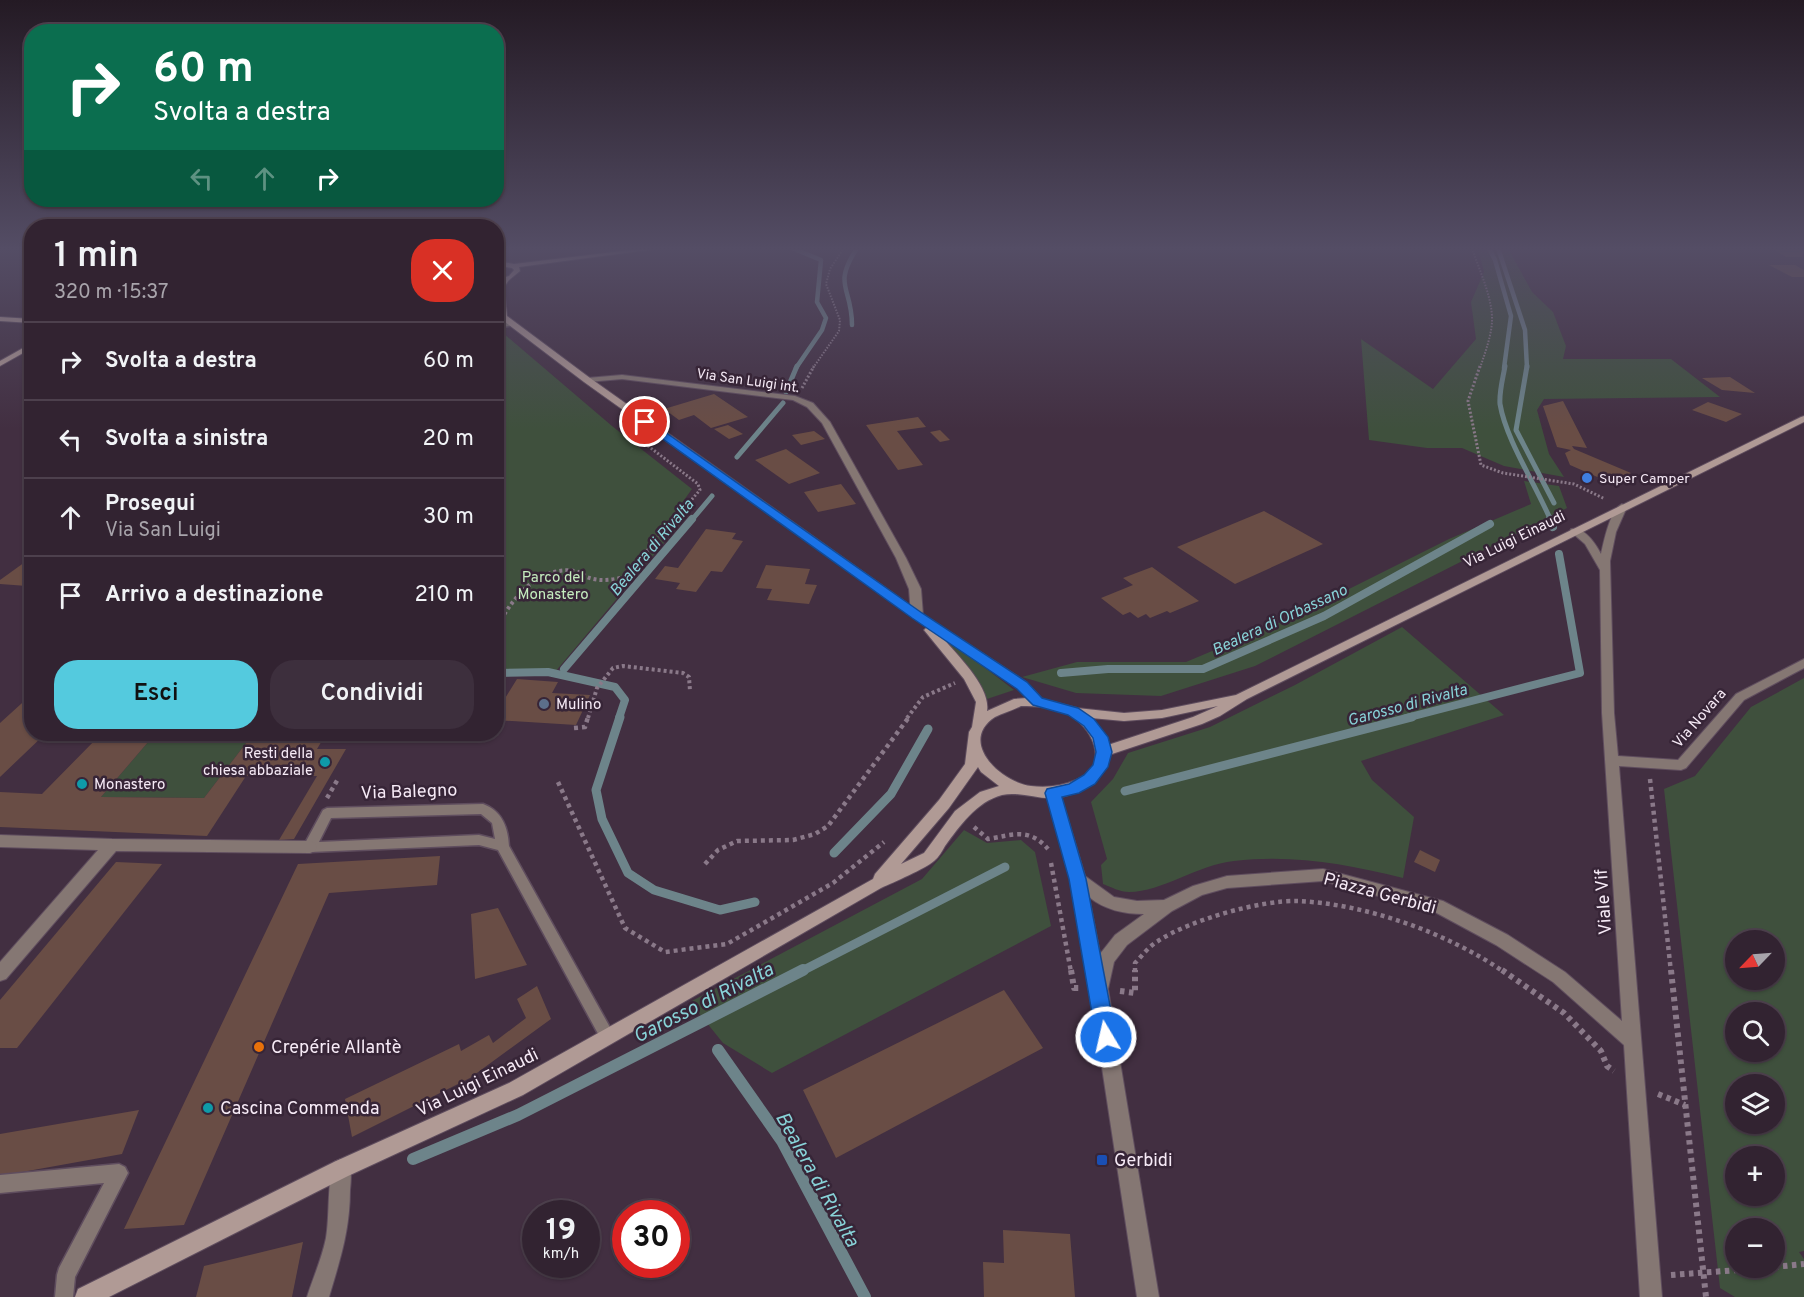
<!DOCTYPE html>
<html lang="it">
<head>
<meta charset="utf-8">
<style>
	:root { --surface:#322331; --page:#3d2f3d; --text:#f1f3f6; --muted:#a8a4ab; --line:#4d404d; --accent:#54cade }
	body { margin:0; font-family:Overpass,sans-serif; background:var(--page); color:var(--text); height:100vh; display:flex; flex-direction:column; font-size:22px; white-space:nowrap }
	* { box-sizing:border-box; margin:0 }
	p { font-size:20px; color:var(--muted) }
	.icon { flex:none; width:33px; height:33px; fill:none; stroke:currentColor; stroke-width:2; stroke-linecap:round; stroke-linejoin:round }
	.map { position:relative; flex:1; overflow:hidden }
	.side { position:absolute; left:24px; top:219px; width:480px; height:522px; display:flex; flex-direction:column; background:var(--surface); border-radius:24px; box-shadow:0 2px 4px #0004,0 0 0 2px var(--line) }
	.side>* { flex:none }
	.top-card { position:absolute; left:24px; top:24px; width:480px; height:183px; border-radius:24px; box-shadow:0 2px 4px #0004,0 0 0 2px var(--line); background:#0b6e4f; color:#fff; overflow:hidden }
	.needle { width:39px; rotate:245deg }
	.buttons { position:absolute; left:1725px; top:930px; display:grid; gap:12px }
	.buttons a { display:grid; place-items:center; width:60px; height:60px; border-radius:50%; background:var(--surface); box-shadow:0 2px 4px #0004,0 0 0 2px var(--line); font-size:30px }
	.speed { position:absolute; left:522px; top:1200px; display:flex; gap:12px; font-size:30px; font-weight:700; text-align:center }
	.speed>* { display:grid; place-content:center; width:78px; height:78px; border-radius:50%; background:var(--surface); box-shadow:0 2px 4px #0004,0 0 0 2px var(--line); line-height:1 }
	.speed small { font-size:15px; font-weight:400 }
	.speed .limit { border:9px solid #d22; background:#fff; color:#111 }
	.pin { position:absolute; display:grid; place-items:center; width:51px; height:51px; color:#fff; margin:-26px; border:3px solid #fff; border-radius:50%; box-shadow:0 2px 6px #0007 }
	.me { position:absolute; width:66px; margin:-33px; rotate:351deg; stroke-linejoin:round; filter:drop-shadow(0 0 4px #0008) }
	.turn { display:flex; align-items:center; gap:21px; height:126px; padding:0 30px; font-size:27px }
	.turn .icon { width:78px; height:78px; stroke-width:2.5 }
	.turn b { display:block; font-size:42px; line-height:51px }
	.lanes { display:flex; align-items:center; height:57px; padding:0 30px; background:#0003; justify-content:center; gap:30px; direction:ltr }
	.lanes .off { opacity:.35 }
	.round { display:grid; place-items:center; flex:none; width:63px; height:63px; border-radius:24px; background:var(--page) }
	.summary { display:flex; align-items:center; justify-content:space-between; height:102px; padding:0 30px }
	h1 { font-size:36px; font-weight:600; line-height:45px }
	.button { display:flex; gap:12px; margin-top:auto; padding:12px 30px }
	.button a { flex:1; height:69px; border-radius:24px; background:var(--accent); color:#111; font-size:24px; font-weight:600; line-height:69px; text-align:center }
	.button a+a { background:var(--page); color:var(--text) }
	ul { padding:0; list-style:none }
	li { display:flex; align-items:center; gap:18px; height:78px; padding:0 30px; border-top:2px solid var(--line) }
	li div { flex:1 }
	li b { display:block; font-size:22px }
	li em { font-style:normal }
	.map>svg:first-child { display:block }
	.green { fill:#3f503d; fill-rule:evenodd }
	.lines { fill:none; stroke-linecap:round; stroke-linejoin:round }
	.stream-far4 { stroke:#6d848a; stroke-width:4.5 }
	.stream-far3 { stroke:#6d848a; stroke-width:5 }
	.stream-far2 { stroke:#6d848a; stroke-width:8 }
	.stream-far1 { stroke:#6d848a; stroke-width:9 }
	.stream { stroke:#6d848a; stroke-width:12 }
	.building { fill:#694d45 }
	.lane-casing { stroke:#5f4d5e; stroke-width:3 }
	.street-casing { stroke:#5f4d5e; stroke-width:2 }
	.secondary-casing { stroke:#5f4d5e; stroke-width:2 }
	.path-far4 { stroke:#8a7989; stroke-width:2; stroke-dasharray:1.5 1.5; stroke-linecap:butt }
	.path-far3 { stroke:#8a7989; stroke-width:3; stroke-dasharray:2 2; stroke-linecap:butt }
	.path-far2 { stroke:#8a7989; stroke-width:4; stroke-dasharray:3 3; stroke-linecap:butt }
	.path-far1 { stroke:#8a7989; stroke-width:4.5; stroke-dasharray:4 4; stroke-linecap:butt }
	.path { stroke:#8a7989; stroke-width:6; stroke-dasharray:4.5 4.5; stroke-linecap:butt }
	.lane { fill:#857773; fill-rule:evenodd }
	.street { fill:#857773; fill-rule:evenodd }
	.secondary { fill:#b09a95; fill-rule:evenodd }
	.route { fill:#1a73e8; stroke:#114b97; stroke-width:1.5 }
	.shop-dot { fill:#3f7fe0; stroke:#372537; stroke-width:2 }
	.service-dot { fill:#5c6f8a; stroke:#372537; stroke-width:2 }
	.culture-dot { fill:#0f9aa8; stroke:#372537; stroke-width:2 }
	.food-dot { fill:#e8710a; stroke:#372537; stroke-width:2 }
	.transit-dot { fill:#1a4fb4; stroke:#372537; stroke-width:2 }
	.labels { text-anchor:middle; stroke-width:5; stroke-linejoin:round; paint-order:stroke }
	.far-street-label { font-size:14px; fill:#f6eaf6; stroke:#372537 }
	.far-poi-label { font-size:14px; fill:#f6eaf6; stroke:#372537; text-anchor:start }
	.street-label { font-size:15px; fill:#f6eaf6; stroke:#372537 }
	.park-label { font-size:15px; fill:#c4ecbe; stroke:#372537 }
	.poi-label { font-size:15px; fill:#f6eaf6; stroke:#372537; text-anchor:start }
	.water-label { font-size:16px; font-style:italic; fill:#88d3d8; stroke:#372537 }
	.near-street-label { font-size:18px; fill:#f6eaf6; stroke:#372537 }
	.near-poi-label { font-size:18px; fill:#f6eaf6; stroke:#372537; text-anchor:start }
	.near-water-label { font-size:20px; font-style:italic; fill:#88d3d8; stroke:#372537 }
</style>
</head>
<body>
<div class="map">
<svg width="1804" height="1297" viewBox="0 0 1804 1297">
	<rect width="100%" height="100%" fill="#422f41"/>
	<g class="green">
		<path d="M1478 248H1511L1510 252 1532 292 1553 312 1566 346 1563 359H1671L1720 397 1544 399 1537 410 1549 454 1564 477 1504 466 1462 448H1427L1369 440 1361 339 1433 389 1476 339 1471 302 1484 272Z"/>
		<path d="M497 328 612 426 692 489 674 514 690 512 555 672 497 676Z"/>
		<path d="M1524 481 1559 486 1567 508 1255 666 1161 696 1076 693 1022 677 1077 662H1186L1295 616 1449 539 1531 504Z"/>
		<path d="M1402 627 1504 715 1361 761 1372 780 1414 817 1403 878C1347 864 1292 854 1234 861 1197 865 1162 892 1129 892 1120 892 1111 887 1103 884L1101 865 1107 859 1091 802 1113 779 1128 753 1210 727 1295 685Z"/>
		<path d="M949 640 1014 690 987 699 976 678 946 644Z"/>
		<path d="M1804 678V1251L1799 1252 1804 1259V1297H1735L1720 1288 1664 789 1695 776 1751 707ZM1736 940H1774V980H1736ZM1774 1012V1052H1736V1012ZM1736 1084H1774V1124H1736ZM1736 1156H1774V1196H1736ZM1736 1228H1774V1268H1736Z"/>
		<path d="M155 734H253L204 798 101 797Z"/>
		<path d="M964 830 987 843 1021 840 1035 852 1051 926 772 1073 723 1043 690 1002 922 879Z"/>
	</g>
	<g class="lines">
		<g class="stream-far4">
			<path d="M792 248 821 260 817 302 826 318 822 330 796 368"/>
			<path d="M1489 248 1495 260 1511 316 1504 368"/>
			<path d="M1498 248 1525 330 1527 368"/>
			<path d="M852 325C852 286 832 287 857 248"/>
		</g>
		<g class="stream-far3">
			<path d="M1505 366C1503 378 1499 392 1500 404 1506 440 1536 485 1551 521"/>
			<path d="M1527 366 1516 430 1554 503"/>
			<path d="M786 392 797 366"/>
			<path d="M737 457 783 403"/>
			<path d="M691 521 712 496"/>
		</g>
		<g class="stream-far2">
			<path d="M1550 519 1553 527"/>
			<path d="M564 669 692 519"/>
			<path d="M496 673 548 672 615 687 625 700 619 718"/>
			<path d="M1061 673 1108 669H1203L1324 616 1490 524"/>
			<path d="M1406 718 1580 673 1559 554"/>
		</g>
		<g class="stream-far1">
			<path d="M620 717 596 790 602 819 628 873 654 890 720 910 755 902"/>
			<path d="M1125 791 1412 717"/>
			<path d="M834 853 891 794 928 729"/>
			<path d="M800 972 1005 867"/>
		</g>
		<g class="stream">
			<path d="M718 1050 782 1141 865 1297"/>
			<path d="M413 1159 518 1115 803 970"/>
		</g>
	</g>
	<g class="building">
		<path d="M1771 248H1797L1804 252 1802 256 1804 257H1786Z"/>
		<path d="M1769 265H1795L1804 270V277H1792Z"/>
		<path d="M1730 377 1755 393 1722 390 1702 378Z"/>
		<path d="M714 394 748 417 711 428 694 415 679 420 664 409Z"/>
		<path d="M1563 401 1587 448 1572 446 1574 449 1631 473 1611 483 1570 465 1565 453 1571 450 1557 447 1543 406Z"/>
		<path d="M1708 402 1742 414 1726 422 1692 410Z"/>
		<path d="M918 417 926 427 897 431 923 465 898 470 866 425Z"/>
		<path d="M728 425 743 434 729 439 714 429Z"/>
		<path d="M940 430 950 440 940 442 930 432Z"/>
		<path d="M814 431 825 439 801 445 792 435Z"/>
		<path d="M786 449 820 473 789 484 755 460Z"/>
		<path d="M841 484 856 504 818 512 804 492Z"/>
		<path d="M1264 511 1323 544 1235 584 1177 547Z"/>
		<path d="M706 529 736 533 732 539 743 541 722 572 711 571 696 592 676 589 680 583 655 579 665 566 678 568Z"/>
		<path d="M32 557V582L27 586 0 584V580Z"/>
		<path d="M766 565 810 569 805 584 817 585 809 604 767 600 772 589 756 588Z"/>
		<path d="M1152 567 1199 601 1170 613 1167 611 1150 618 1146 614 1138 618 1130 612 1123 615 1101 598 1133 585 1123 578Z"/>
		<path d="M517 679 558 682 552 693 590 695 576 725 496 720V713Z"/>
		<path d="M32 694V734H45L0 777V723Z"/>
		<path d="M101 734H155L101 797 204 798 253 734H326L317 749H346L294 839 279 840 317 776H246L207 836 0 827V792L42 794Z"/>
		<path d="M1420 850 1440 860 1435 872 1414 862Z"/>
		<path d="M440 856 437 885 329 893 184 1225 124 1229 298 864Z"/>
		<path d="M116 862 162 864 17 1048H0V1000Z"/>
		<path d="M498 908 527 965 475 979 471 914Z"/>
		<path d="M537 986 551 1019 470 1078 352 1137 345 1099 459 1044 461 1051 489 1035 493 1043 526 1018 517 999Z"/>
		<path d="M1004 990 1043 1048 836 1158 803 1090Z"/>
		<path d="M139 1110 122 1154 0 1176V1134Z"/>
		<path d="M1003 1230 1070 1234 1075 1297H984L983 1262 1004 1263Z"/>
		<path d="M303 1242 292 1297H196L204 1266Z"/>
	</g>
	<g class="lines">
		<defs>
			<g id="lane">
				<path d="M513 322 516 324 515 325 496 328V324Z"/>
				<path d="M483 804C502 811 508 827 509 846L612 1031 615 1036 612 1041 607 1043 602 1041 498 850 479 845 310 852 305 851 303 847 323 810 327 808ZM481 814 492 823 495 839 479 835 319 842 331 818Z"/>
				<path d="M119 1164 125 1167 128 1173 75 1277 73 1297H55L57 1275 59 1268 104 1183 0 1193V1175Z"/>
			</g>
			<g id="street">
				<path d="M622 375 795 396 813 403 830 422 906 558 921 589 923 615 921 617H913L911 615 909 589 896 558 822 423 807 407 793 400 622 379 587 382 583 380 587 378Z"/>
				<path d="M1622 504 1627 507 1616 532 1610 561 1614 713 1618 756 1678 760 1736 694 1804 659V668L1744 700 1686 768 1681 770 1619 766 1662 1297H1640L1624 1045 1553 982 1496 945 1433 911 1323 881 1227 888 1202 895 1172 911 1127 945 1114 962 1108 989 1159 1297H1137L1090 989 1070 879 1046 793 1048 789 1053 788 1058 789 1060 793 1085 876 1114 897 1137 901 1164 900 1193 886 1227 876 1323 869 1443 901 1508 935 1565 972 1622 1021 1602 713 1600 570 1585 544 1570 531 1571 529C1585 527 1595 543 1601 554 1604 541 1610 510 1622 504ZM1089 897C1105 910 1124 914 1144 914L1115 935 1100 954Z"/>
				<path d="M0 835 112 839 310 841 315 843 317 847 315 851 310 853 116 851 6 979 0 981V962L98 850 0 847Z"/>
				<path d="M341 1159 348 1162C352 1171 351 1180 350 1190 350 1230 340 1260 329 1297H307C313 1278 322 1258 326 1238 330 1216 327 1180 334 1162Z"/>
			</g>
			<g id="secondary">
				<path d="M647 248H663L519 267 520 271 509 280 504 287 507 316 590 378 921 613 1026 682 1042 699 1077 708 1124 713 1162 710 1236 695 1801 417 1804 416V422L1247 699 1220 716 1202 724 1109 755C1105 781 1081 794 1056 798 1038 800 1020 791 1002 795 976 802 960 826 945 846 942 851 939 857 934 861 925 869 894 882 881 888L523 1095 348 1176 109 1297H75L78 1289 334 1162 509 1083 873 879 875 874 939 800 965 764 969 732 972 727 976 702 964 679 924 630 927 627 584 382 496 315V309L500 311 498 287 500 283 496 284V280L509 276 514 270 512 268 496 265V261L514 264ZM942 637 1018 688 1027 698 1014 699 987 711C991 687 957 655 942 637ZM1021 706C1036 706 1052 707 1066 713 1092 725 1112 766 1076 780 1062 786 1047 788 1031 786 1002 783 957 742 995 717 1003 713 1013 710 1021 706ZM1218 706 1193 717 1108 745 1102 732 1091 718 1124 721 1162 718ZM978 767 981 772 999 786 980 792 955 811 924 853 901 864 949 808Z"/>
				<path d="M0 317 32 319V323L0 321Z"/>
				<path d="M32 343V348L0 366V361Z"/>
			</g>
		</defs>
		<use href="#lane" class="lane-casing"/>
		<use href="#street" class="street-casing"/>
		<use href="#secondary" class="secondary-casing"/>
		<g class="path-far4">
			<path d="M1472 248C1479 270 1493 298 1492 322 1491 337 1485 353 1480 368"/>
			<path d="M813 368 839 331 840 320 826 284 830 269 844 248"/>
		</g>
		<g class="path-far3">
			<path d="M1480 366 1468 401 1481 465 1503 473 1574 484 1605 499"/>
			<path d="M802 388 814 366"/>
			<path d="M635 436 698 484 700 490 673 521"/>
		</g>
		<g class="path-far2">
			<path d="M496 630C509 601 538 565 575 571 580 572 583 574 587 577 599 582 613 580 625 577L675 519"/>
			<path d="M496 662 501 664 496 671"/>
			<path d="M588 718 597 688 613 668 623 666 683 673 689 677 690 691"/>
			<path d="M907 718 923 697 955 683"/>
		</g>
		<g class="path-far1">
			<path d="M574 728 585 727 588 717"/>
			<path d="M1650 779 1671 972"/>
			<path d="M558 782 625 928 665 952 727 944 833 883 884 842"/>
			<path d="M327 798 338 779"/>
			<path d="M974 827 988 839C1013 835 1029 827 1048 849"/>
			<path d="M1051 863 1071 972"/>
			<path d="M705 864 718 850 737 841 793 840 815 834 828 826 909 717"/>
			<path d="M1135 972V963C1142 956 1149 946 1158 941 1190 920 1260 900 1298 901 1366 904 1448 933 1504 972"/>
		</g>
		<g class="path">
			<path d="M1071 970 1074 988H1080"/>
			<path d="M1502 970 1564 1013 1601 1051 1607 1066 1614 1071"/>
			<path d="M1671 970 1706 1297"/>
			<path d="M1120 991 1135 993V970"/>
			<path d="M1658 1094 1685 1105"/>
			<path d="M1774 1267 1804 1264"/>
			<path d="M1671 1275 1766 1268"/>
		</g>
		<use href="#lane" class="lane"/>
		<use href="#street" class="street"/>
		<use href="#secondary" class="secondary"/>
	</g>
	<linearGradient id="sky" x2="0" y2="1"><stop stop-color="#241a24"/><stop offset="0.58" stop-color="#544d65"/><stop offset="1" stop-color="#544d65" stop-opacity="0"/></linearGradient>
	<rect width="1804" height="429" fill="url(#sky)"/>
	<path class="route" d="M642 420H648L922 613 1027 682 1042 698 1078 708 1094 719 1108 737 1112 752 1108 767 1095 784 1079 793 1062 797 1086 879 1116 1037 1113 1043 1106 1046 1099 1043 1096 1037 1069 879 1045 793 1047 789 1069 784 1084 775 1093 765 1096 752 1093 738 1084 726 1068 715 1033 705 1017 689 912 618 642 424Z"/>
	<circle class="shop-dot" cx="1587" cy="478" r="6"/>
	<circle class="service-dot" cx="544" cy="704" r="6"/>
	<g class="culture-dot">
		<circle cx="325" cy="762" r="6"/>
		<circle cx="82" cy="784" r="6"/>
		<circle cx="208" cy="1108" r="6"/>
	</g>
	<circle class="food-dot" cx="259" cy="1047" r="6"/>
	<rect class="transit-dot" x="1096" y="1154" width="12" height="12" rx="3"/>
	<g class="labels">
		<g class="far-street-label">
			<text transform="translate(748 380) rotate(8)" y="5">Via San Luigi int.</text>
		</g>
		<g class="far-poi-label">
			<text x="1599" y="483">Super Camper</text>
		</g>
		<g class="street-label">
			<text transform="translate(1514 539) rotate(-26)" y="5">Via Luigi Einaudi</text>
			<text transform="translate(1699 718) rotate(-49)" y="5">Via Novara</text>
		</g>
		<g class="park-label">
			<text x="553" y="582">Parco del<tspan x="553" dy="17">Monastero</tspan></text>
		</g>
		<g class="poi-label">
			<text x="556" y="709">Mulino</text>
			<text x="313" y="758" text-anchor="end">Resti della<tspan x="313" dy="17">chiesa abbaziale</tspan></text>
			<text x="94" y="789">Monastero</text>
		</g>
		<g class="water-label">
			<text transform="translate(651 547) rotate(-50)" y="6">Bealera di Rivalta</text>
			<text transform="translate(1279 619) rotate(-25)" y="6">Bealera di Orbassano</text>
			<text transform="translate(1407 704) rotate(-15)" y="6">Garosso di Rivalta</text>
		</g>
		<g class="near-street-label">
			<text transform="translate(409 791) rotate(-2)" y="6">Via Balegno</text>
			<text transform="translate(1380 893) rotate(15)" y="6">Piazza Gerbidi</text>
			<text transform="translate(1603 902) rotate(-94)" y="6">Viale Vif</text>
			<text transform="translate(477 1082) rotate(-26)" y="6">Via Luigi Einaudi</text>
		</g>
		<g class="near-poi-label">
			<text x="271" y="1053">Crepérie Allantè</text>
			<text x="220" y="1114">Cascina Commenda</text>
			<text x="1114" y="1166">Gerbidi</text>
		</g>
		<g class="near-water-label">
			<text transform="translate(703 1002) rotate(-27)" y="7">Garosso di Rivalta</text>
			<text transform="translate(818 1179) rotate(61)" y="7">Bealera di Rivalta</text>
		</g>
	</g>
</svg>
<div class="buttons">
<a><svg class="needle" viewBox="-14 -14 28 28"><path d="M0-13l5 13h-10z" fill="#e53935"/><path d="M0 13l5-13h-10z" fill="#a8a4ab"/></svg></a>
<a><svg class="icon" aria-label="search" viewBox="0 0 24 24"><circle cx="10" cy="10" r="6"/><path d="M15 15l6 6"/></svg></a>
<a><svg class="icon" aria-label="layers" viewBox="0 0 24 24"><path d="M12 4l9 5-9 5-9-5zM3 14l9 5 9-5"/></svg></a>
<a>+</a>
<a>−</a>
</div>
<div class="speed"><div>19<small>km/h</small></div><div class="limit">30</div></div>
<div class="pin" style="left:645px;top:422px;background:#d93025"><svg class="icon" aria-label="arrive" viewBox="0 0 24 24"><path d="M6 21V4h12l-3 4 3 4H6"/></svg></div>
<svg class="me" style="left:1106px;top:1037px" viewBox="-20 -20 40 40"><circle r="17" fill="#1a73e8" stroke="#fff" stroke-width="3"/><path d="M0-11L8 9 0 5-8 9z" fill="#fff"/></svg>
<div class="top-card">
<div class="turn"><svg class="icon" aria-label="right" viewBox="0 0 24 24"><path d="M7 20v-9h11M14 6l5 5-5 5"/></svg><div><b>60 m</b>Svolta a destra</div></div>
<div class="lanes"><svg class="icon off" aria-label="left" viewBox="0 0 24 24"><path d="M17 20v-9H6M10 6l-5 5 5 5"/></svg><svg class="icon off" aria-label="ahead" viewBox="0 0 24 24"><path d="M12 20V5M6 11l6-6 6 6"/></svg><svg class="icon" aria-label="right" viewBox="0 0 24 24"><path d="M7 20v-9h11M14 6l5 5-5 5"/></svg></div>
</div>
<section class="side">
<div class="summary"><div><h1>1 min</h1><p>320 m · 15:37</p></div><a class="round" style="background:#d93025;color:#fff"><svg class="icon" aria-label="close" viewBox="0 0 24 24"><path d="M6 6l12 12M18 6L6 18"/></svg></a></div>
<ul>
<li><svg class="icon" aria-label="right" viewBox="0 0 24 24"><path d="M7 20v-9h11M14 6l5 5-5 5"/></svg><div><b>Svolta a destra</b></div><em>60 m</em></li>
<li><svg class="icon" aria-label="left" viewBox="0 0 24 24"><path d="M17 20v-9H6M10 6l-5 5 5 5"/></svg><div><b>Svolta a sinistra</b></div><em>20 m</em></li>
<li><svg class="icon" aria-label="ahead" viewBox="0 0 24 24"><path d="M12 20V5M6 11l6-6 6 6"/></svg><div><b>Prosegui</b><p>Via San Luigi</p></div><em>30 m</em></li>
<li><svg class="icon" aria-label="arrive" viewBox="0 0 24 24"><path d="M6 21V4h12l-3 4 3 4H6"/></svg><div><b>Arrivo a destinazione</b></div><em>210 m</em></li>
</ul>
<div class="button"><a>Esci</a><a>Condividi</a></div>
</section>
</div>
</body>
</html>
